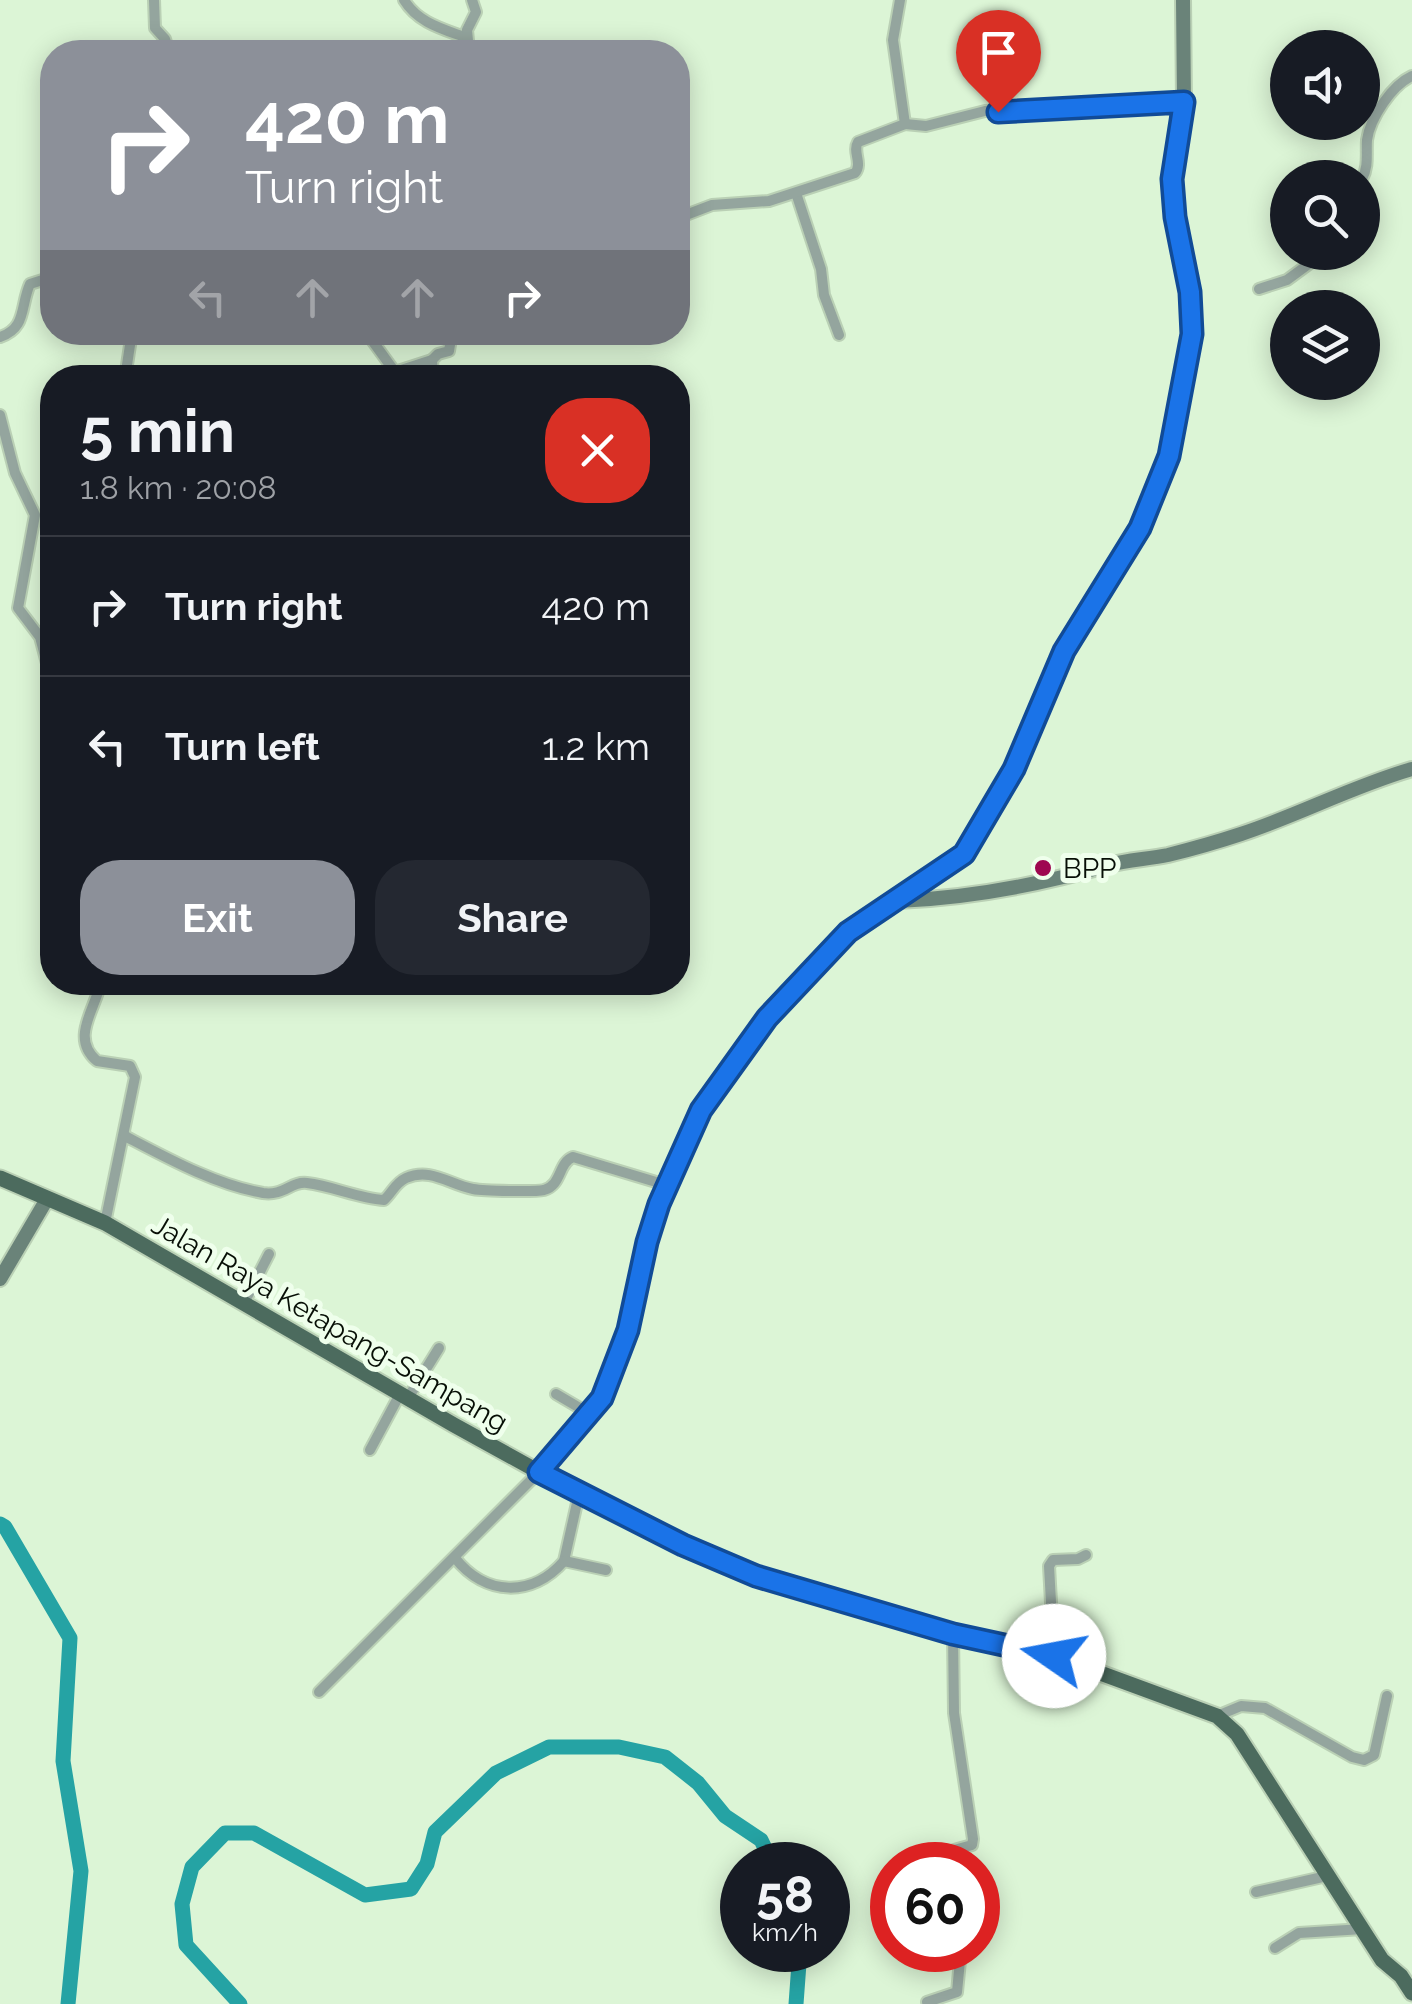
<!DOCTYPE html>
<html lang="en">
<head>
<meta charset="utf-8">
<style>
	:root { --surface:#171b24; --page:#242831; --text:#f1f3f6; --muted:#9ea1a6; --line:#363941; --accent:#8c9099 }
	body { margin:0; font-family:Raleway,sans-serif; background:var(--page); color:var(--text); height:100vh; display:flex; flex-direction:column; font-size:38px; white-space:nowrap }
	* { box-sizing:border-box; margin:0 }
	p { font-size:32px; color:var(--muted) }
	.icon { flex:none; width:55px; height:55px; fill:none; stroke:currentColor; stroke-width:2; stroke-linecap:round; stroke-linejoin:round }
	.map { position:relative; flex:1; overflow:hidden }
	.panel { position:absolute; left:40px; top:365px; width:650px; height:630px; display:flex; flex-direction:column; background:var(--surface); border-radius:40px; box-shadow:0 5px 25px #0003 }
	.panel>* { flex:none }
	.hud { position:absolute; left:40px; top:40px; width:650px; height:305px; border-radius:40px; box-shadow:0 5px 25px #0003; background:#8c9099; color:#fff; overflow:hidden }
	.tools { position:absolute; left:1270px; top:30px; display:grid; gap:20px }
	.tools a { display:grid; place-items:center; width:110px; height:110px; border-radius:50%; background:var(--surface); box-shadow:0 5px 25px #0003; font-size:50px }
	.speed { position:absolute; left:720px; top:1842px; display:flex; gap:20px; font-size:50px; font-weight:700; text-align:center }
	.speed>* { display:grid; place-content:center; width:130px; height:130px; border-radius:50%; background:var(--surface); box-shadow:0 5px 25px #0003; line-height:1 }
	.speed small { font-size:25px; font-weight:400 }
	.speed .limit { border:15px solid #d22; background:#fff; color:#111 }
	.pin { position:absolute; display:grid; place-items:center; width:85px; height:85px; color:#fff; margin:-102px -42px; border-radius:50% 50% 50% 0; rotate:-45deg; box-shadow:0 0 10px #0007 }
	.pin .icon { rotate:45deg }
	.me { position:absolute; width:110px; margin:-55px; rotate:282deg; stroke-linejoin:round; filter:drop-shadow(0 0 8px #0008) }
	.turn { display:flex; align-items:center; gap:35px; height:210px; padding:0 40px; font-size:45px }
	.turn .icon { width:130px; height:130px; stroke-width:2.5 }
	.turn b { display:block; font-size:70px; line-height:85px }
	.lanes { display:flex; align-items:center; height:95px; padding:0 40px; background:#0003; justify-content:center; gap:50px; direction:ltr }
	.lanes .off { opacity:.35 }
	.round { display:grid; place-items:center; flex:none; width:105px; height:105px; border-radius:40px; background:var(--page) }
	.overview { display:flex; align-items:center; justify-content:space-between; height:170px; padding:0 40px }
	h1 { font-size:60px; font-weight:700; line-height:75px }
	.action { display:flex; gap:20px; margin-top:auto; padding:20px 40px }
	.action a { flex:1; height:115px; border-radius:40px; background:var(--accent); color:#fff; font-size:40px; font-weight:700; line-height:115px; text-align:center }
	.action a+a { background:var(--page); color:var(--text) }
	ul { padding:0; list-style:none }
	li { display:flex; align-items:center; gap:30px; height:140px; padding:0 40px; border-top:2px solid var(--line) }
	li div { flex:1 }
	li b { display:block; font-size:38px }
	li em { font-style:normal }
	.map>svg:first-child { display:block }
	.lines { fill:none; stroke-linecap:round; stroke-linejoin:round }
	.river { stroke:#25a3a4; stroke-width:15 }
	.street-casing { stroke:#bad0b5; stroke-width:14 }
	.secondary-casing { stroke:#bad0b5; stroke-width:18 }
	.primary-casing { stroke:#bad0b5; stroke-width:19 }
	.street { stroke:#94a59e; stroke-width:10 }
	.secondary { stroke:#6a8379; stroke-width:14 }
	.primary { stroke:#4c6b5e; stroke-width:15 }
	.route-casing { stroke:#114b97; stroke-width:25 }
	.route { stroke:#1a73e8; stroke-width:18 }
	.poi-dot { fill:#9e0750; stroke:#efffec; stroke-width:4 }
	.labels { text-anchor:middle; stroke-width:10; stroke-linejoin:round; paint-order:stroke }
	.poi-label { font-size:28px; fill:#070f06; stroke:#efffec; text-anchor:start }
	.street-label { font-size:28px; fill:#070f06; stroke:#efffec }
</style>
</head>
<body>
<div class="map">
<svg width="1412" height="2004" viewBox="0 0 1412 2004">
	<rect width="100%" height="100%" fill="#dcf5d6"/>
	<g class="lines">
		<g class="river">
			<path d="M0 1524 5 1527 70 1638 63 1761 81 1871 68 2004"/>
			<path d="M240 2004 186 1945 182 1904 192 1867 225 1833H254L365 1895 411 1889 427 1864 435 1832 496 1773 549 1747H619L665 1757 698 1783 725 1816 761 1840 773 1865"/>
			<path d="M796 2004 800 1950"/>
		</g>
		<defs>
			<g id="street">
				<path d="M154 0 155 28 165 39 169 52"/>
				<path d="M404 0C418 23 443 29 467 38"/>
				<path d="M469 52 467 30 476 12 472 0"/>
				<path d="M905 124 926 126 985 111 1184 102"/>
				<path d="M1362 179C1369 166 1366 154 1367 140 1370 118 1392 85 1412 76"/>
				<path d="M796 193 821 269 824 295 839 335"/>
				<path d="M678 218 712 205 769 201 855 173C863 163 852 152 858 142L905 124 893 40 900 0"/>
				<path d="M1259 289 1287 280 1325 252"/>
				<path d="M366 332 395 372 432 360"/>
				<path d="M0 337C27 328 20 306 30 284L52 277"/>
				<path d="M125 378 132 332"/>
				<path d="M433 378 432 360 438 354 449 351 452 332"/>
				<path d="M0 415 15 473 35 515 18 608 40 637 52 682"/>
				<path d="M101 982C95 1010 70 1038 97 1061L130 1066 135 1077 105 1223"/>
				<path d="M125 1136C167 1158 216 1185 263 1193 284 1196 291 1181 307 1183 333 1186 357 1198 384 1200 392 1193 395 1183 406 1178 431 1167 450 1185 473 1189 484 1191 535 1192 544 1190 562 1185 558 1163 573 1157L666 1185"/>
				<path d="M244 1303 269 1254"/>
				<path d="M556 1394 590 1414"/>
				<path d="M408 1398 439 1348"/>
				<path d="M370 1450 400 1394"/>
				<path d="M455 1558C485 1596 532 1598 564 1561L579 1494"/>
				<path d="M564 1561 606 1570"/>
				<path d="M1054 1656 1049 1566 1053 1560 1078 1559 1086 1555"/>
				<path d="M319 1692 539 1472"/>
				<path d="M1217 1716 1241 1706 1265 1708 1352 1757 1364 1760 1374 1755 1387 1696"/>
				<path d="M951 1865 954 1850 972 1845 973 1839 954 1713 953 1634"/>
				<path d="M1256 1892 1327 1876"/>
				<path d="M1275 1948 1299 1933 1363 1929"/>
				<path d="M927 2002 957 1992 961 1950"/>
			</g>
			<g id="secondary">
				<path d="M898 901C970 898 1039 885 1108 865 1127 860 1148 859 1168 855 1192 849 1217 842 1241 834 1299 815 1353 786 1412 769"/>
				<path d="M0 1279 47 1199"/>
				<path d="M539 1472 601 1399 629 1330 647 1242 659 1203 701 1110 767 1018 856 924 964 854 1014 769 1064 651 1131 543 1152 502 1174 436 1192 333 1190 292 1175 217 1172 179 1184 102 1183 0"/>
			</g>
			<path id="primary" d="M0 1178 105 1223 454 1425 579 1494 723 1564 953 1634 1054 1656 1217 1716 1237 1734 1382 1960 1401 1976 1412 1993"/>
		</defs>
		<use href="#street" class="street-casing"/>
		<use href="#secondary" class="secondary-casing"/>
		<use href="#primary" class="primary-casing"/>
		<use href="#street" class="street"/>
		<use href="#secondary" class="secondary"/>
		<use href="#primary" class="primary"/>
	</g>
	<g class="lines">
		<defs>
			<path id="route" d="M998 112 1184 102 1172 179 1175 217 1190 292 1192 334 1169 456 1140 528 1064 651 1014 769 964 854 848 932 767 1018 701 1110 659 1204 647 1242 628 1330 602 1398 539 1472 683 1545 756 1576 953 1634 1054 1656"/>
		</defs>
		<use href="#route" class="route-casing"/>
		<use href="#route" class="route"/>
	</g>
	<circle class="poi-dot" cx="1043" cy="868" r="10"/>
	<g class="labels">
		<g class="poi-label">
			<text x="1063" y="878">BPP</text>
		</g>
		<g class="street-label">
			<text transform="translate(330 1323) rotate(30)" y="10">Jalan Raya Ketapang-Sampang</text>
		</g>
	</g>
</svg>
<div class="tools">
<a><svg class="icon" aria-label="sound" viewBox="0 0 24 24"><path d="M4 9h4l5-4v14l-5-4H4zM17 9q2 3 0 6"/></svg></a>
<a><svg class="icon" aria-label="search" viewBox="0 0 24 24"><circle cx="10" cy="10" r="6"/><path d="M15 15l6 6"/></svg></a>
<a><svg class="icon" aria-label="layers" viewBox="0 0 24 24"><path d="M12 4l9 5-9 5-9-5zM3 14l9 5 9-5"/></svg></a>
</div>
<div class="speed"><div>58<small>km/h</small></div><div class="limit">60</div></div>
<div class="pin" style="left:998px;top:112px;background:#d93025"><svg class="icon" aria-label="arrive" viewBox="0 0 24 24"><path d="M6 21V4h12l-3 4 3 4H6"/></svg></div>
<svg class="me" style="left:1054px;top:1656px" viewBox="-20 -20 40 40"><circle r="19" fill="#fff"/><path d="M0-13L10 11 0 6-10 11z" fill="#1a73e8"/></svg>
<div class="hud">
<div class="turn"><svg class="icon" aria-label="right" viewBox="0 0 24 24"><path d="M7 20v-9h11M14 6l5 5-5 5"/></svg><div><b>420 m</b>Turn right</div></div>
<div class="lanes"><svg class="icon off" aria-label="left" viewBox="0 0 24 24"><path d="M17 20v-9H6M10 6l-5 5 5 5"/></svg><svg class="icon off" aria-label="ahead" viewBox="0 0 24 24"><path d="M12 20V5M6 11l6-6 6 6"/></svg><svg class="icon off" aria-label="ahead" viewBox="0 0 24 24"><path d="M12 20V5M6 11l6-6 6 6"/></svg><svg class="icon" aria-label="right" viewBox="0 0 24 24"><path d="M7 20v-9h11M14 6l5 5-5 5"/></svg></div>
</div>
<section class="panel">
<div class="overview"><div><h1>5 min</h1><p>1.8 km · 20:08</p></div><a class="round" style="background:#d93025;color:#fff"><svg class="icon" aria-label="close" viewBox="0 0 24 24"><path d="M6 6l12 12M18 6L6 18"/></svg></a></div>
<ul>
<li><svg class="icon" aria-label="right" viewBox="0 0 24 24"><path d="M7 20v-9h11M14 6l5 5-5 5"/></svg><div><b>Turn right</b></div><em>420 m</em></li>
<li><svg class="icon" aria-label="left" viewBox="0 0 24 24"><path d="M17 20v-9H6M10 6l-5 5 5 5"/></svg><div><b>Turn left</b></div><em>1.2 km</em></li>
</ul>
<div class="action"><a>Exit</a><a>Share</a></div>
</section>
</div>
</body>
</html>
